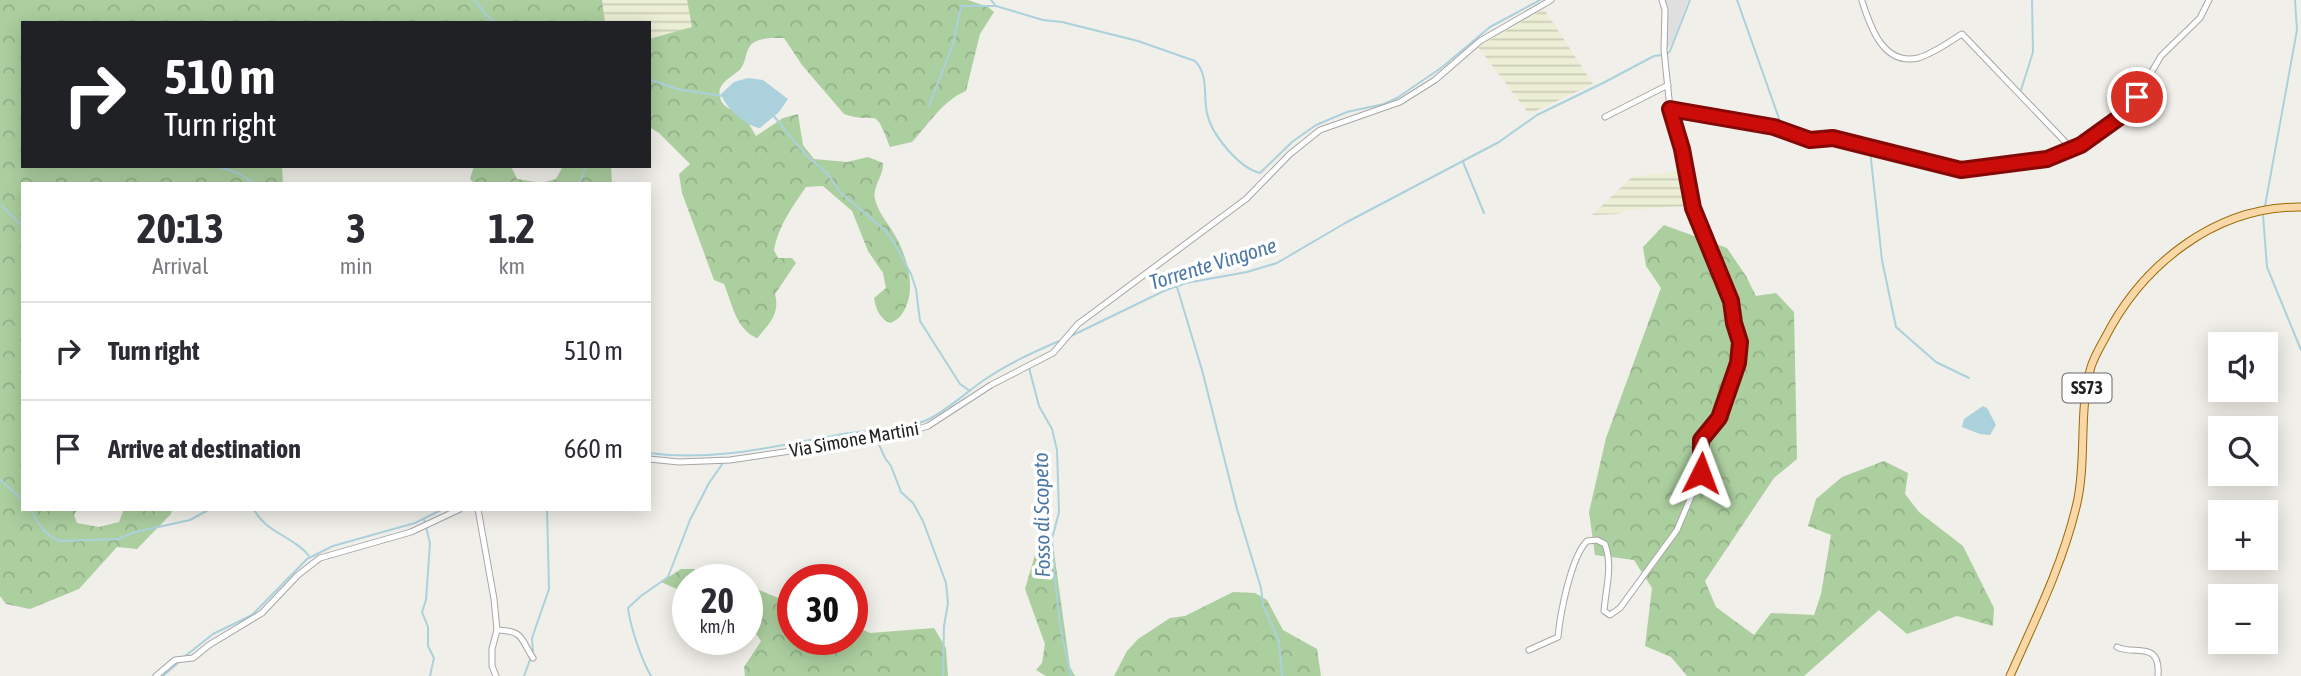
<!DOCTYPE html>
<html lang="en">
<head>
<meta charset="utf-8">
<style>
	:root { --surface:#fff; --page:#f7f7f7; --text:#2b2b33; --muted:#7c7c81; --line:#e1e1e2 }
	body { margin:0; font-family:"Asap Condensed",sans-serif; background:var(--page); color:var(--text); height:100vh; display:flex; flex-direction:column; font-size:26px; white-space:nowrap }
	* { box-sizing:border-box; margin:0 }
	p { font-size:23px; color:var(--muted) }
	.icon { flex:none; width:38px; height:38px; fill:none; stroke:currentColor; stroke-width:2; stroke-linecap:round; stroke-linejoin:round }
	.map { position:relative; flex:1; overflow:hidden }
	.details { position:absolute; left:21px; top:182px; width:630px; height:329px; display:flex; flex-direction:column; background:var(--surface); border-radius:0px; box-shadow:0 4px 18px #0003 }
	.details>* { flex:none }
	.top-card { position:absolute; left:21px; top:21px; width:630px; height:147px; border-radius:0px; box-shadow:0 4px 18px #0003; background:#202124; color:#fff; overflow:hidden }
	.controls { position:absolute; left:2208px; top:332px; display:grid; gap:14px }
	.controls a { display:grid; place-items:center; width:70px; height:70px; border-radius:0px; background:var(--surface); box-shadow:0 4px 18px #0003; font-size:35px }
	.speed { position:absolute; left:672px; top:564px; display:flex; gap:14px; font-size:35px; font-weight:700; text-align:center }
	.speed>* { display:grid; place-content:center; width:91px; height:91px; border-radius:50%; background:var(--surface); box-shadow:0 4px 18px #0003; line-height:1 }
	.speed small { font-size:18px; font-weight:400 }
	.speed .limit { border:10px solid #d22; background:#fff; color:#111 }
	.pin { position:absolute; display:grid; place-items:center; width:60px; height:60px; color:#fff; margin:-30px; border:4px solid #fff; border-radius:50%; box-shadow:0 2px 7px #0007 }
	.me { position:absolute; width:77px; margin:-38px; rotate:3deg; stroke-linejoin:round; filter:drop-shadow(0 0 5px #0008) }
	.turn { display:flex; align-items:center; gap:24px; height:147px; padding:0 28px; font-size:32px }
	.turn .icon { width:91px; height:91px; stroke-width:2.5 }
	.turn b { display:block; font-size:49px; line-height:60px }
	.eta { display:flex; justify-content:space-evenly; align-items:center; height:119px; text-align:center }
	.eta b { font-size:42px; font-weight:700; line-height:49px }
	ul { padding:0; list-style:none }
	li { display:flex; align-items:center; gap:21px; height:98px; padding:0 28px; border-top:2px solid var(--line) }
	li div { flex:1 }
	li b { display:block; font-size:26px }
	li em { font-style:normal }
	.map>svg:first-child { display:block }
	.residential { fill:#e0dfdf }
	.farmland { fill:url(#farmland-rules) }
	.forest { fill:url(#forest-crowns) }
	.water { fill:#abd1dd }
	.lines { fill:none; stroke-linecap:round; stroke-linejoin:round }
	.stream { stroke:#abd1dd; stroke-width:2 }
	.minor-casing { stroke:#a6a6a6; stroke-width:7 }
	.major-casing { stroke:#996b06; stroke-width:9 }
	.minor { stroke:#fff; stroke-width:5 }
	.major { stroke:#f9d7a6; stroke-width:7 }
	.route-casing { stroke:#840805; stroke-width:18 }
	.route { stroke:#cb0c08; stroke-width:12 }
	.labels { text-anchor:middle; stroke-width:7; stroke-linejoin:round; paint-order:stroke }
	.shield { fill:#fff; stroke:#646464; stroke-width:2 }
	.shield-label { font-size:18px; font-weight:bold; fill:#222 }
	.street-label { font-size:19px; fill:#222; stroke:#fff }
	.water-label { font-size:21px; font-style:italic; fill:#4d79a7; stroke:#fff }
</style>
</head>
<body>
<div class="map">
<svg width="2301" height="676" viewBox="0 0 2301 676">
	<defs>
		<pattern id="farmland-rules" width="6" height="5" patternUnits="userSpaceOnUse" patternTransform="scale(1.75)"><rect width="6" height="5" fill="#ecefd5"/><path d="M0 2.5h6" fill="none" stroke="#cacdb7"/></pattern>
		<pattern id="forest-crowns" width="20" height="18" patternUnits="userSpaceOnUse" patternTransform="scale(1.75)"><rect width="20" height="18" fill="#accf9f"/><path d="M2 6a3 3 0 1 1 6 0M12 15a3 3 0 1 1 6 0" fill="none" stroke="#94b189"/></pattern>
	</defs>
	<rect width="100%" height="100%" fill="#f1efe9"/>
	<path class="residential" d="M1661 0H1688L1673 41 1667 50 1661 51 1663 9Z"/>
	<g class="farmland">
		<path d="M602 0H687L692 27 649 39V23H605Z"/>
		<path d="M1544 9 1593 84 1529 114 1478 47Z"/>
		<path d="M1680 171 1686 206 1627 210 1617 214 1592 215 1632 177Z"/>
	</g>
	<g class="forest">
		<path d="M0 0H602L605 23H23V166H282L283 184H23V509H78L74 515 77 523 99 527 119 522 124 509H172L171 514 137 549 117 547 79 589 30 609 6 604 0 596Z"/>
		<path d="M687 0H968L988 7 994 12 980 34 966 91C942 101 930 123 912 142L890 147C873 102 878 126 844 114L802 65 784 38C775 38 765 37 757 41 744 46 748 59 741 68 734 77 716 82 720 97 722 110 738 110 745 117 749 123 752 130 756 136L783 118 798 114 803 145 814 159 847 162 868 157 883 163C884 175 872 187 875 199 878 213 889 224 896 237 906 255 915 284 907 304 903 314 900 319 890 323 879 318 876 309 874 298L886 288 883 273 868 251 852 211 823 186 806 187C793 206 778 226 774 250L778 258H792L796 263 775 294C780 314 770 323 757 338 736 330 732 303 724 284L714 280 682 193 679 174 690 164 659 133 649 127V39L692 27Z"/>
		<path d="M474 166H511L517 179 542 183 556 179 563 166H611L612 184H475L470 179Z"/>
		<path d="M1664 225 1727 248 1746 276 1756 296 1776 293 1794 312 1797 459 1774 478 1705 581 1716 607 1754 635 1771 613 1814 615 1821 594 1831 535 1808 526 1816 499 1842 477 1884 461 1908 473 1905 494 1919 512 1963 546 1994 608 1993 626 1957 616 1907 634 1879 610 1804 676H1687L1671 657 1645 646 1652 588 1634 560 1595 555 1589 512 1606 438 1661 288 1646 266 1643 247Z"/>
		<path d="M1045 542 1053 545 1070 667 1075 676H1046L1036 670 1042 663 1045 644 1025 589 1037 548Z"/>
		<path d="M681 569H693L727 579H688V594L661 582Z"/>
		<path d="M747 585 793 604V639H852V625L870 633 934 628 946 648 948 676H745L744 667 761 641 747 620Z"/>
		<path d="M1233 592 1255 593 1267 600 1283 630 1317 649 1321 676H1114L1127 651 1138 639 1170 618 1185 616Z"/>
	</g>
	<g class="water">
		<path d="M748 78 763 80 788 99 779 112 760 128C745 126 726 108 721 94L734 82Z"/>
		<path d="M1983 406 1987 408 1996 425 1990 435 1980 434 1962 427 1964 419Z"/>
	</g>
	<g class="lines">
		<g class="stream">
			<path d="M475 0 486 15 497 23"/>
			<path d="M991 0 995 5"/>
			<path d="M1737 0 1782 127 1829 136"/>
			<path d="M961 6H996L1043 20 1062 22 1138 41 1195 61C1209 75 1203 96 1207 113 1211 134 1239 168 1260 173L1292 142 1316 125 1347 112 1384 104 1397 98 1441 68 1490 27 1540 0"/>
			<path d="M1667 54 1670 51 1690 0"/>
			<path d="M649 79 677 89 723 96"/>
			<path d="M2021 90 2033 52 2032 0"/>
			<path d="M929 106 953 44 961 7"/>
			<path d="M773 115 805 154 828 174 841 193 885 230 893 241 911 274 916 289 920 321 960 384 970 391"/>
			<path d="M1867 149 1870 150 1882 260 1896 327 1936 362 1969 378"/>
			<path d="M1463 162 1484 213"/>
			<path d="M217 166 240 174 255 184"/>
			<path d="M579 184 586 166"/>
			<path d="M2 206 23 227"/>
			<path d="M2265 206 2297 30 2295 0"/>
			<path d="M2263 215 2267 267 2301 350"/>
			<path d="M1177 287 1202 370 1237 509 1261 588 1263 605 1279 641 1282 676"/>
			<path d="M1071 336 1166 290 1186 283 1247 272 1277 263 1347 222 1499 142 1537 115 1603 83 1654 56 1662 55"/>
			<path d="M1029 368 1039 406 1052 429 1057 450 1059 512 1052 539 1053 560 1060 626 1071 676"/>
			<path d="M877 440 885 458 891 466 901 492 913 503 923 521 946 583 948 603 944 626 943 676"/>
			<path d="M649 453C713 462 776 446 838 435 869 429 899 432 927 420 948 410 965 393 984 380 1007 364 1034 352 1059 341"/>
			<path d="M0 479 23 501"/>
			<path d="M30 509C38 523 45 536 60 541L118 539 135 532 190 520 210 509"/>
			<path d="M254 509C264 532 295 537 309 556"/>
			<path d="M424 519 430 543 426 600 422 612 428 627V646L434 658 430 676"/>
			<path d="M533 652 532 638 549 589 547 509"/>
			<path d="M184 657 213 634 252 615 307 559 333 546 415 523 443 509"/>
			<path d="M163 676 178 663"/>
			<path d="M524 676 531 657"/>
			<path d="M651 676C642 661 630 626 628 608L641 596 668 577 690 520 709 483 723 463"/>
		</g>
		<defs>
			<g id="minor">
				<path d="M1862 1C1870 26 1883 66 1918 58 1933 54 1949 42 1962 34L2072 149"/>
				<path d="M1670 109 1774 127 1810 140 1833 138 1961 170 2047 159 2081 145 2120 117 2137 97 2161 56 2200 18 2209 0"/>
				<path d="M1605 117 1668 85"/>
				<path d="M649 459 679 462 730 460 898 435 928 426 991 385 1053 353 1078 324 1246 199 1290 154 1320 130 1400 102 1435 80 1480 41 1551 0"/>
				<path d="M478 509 494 599 497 630 492 649V666L496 676"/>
				<path d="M497 630C524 631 520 638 533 658"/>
				<path d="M2117 647C2133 656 2161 639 2158 676"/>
				<path d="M1529 650 1558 637C1560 614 1571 557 1587 541L1597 540 1605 544C1613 567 1606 586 1604 611L1610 615 1620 608 1677 530 1701 473V441L1719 418 1738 363 1740 342 1734 323 1731 301 1693 208 1682 149 1670 109 1664 50 1665 10 1662 0"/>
				<path d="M156 676 175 660 193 658 209 645 262 613 298 575 320 558 411 532 460 509"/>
			</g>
			<path id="major" d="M2010 676C2035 620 2063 564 2077 503 2087 459 2078 411 2091 367 2094 357 2100 347 2105 338 2142 265 2215 206 2301 207"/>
		</defs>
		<use href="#minor" class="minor-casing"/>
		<use href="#major" class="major-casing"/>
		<use href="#minor" class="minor"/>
		<use href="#major" class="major"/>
	</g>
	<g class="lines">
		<defs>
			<path id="route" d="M1701 473V440L1719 418 1738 363 1740 342 1734 323 1731 301 1693 208 1682 149 1670 109 1774 127 1810 140 1833 138 1961 170 2047 159 2081 145 2120 117 2137 97"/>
		</defs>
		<use href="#route" class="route-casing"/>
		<use href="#route" class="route"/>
	</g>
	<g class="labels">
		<rect class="shield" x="2062.5" y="373.5" width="49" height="29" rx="5"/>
		<g class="shield-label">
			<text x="2087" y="394">SS73</text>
		</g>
		<g class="street-label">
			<text transform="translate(854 439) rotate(-10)" y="7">Via Simone Martini</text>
		</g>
		<g class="water-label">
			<text transform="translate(1213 264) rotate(-17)" y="7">Torrente Vingone</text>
			<text transform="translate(1042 515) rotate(-91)" y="7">Fosso di Scopeto</text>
		</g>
	</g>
</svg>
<div class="controls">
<a><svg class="icon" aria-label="sound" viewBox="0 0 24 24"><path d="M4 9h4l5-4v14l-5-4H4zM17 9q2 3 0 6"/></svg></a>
<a><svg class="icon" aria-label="search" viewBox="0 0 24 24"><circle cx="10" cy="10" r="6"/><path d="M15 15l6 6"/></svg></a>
<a>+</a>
<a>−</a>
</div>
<div class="speed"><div>20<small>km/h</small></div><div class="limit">30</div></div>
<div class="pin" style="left:2137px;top:97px;background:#d93025"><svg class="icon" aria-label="arrive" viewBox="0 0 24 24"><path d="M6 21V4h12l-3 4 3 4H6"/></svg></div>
<svg class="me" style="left:1701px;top:473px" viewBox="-20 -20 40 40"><path d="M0-17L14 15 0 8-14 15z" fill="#cb0c08" stroke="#fff" stroke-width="4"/></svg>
<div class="top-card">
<div class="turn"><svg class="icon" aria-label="right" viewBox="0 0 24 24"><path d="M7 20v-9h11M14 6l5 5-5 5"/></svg><div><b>510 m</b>Turn right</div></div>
</div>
<section class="details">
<div class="eta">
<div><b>20:13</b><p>Arrival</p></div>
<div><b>3</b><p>min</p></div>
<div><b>1.2</b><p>km</p></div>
</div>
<ul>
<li><svg class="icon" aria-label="right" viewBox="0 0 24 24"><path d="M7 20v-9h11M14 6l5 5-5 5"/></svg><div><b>Turn right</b></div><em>510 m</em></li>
<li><svg class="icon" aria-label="arrive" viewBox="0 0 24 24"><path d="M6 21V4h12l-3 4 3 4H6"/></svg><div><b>Arrive at destination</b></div><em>660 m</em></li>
</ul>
</section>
</div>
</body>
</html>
